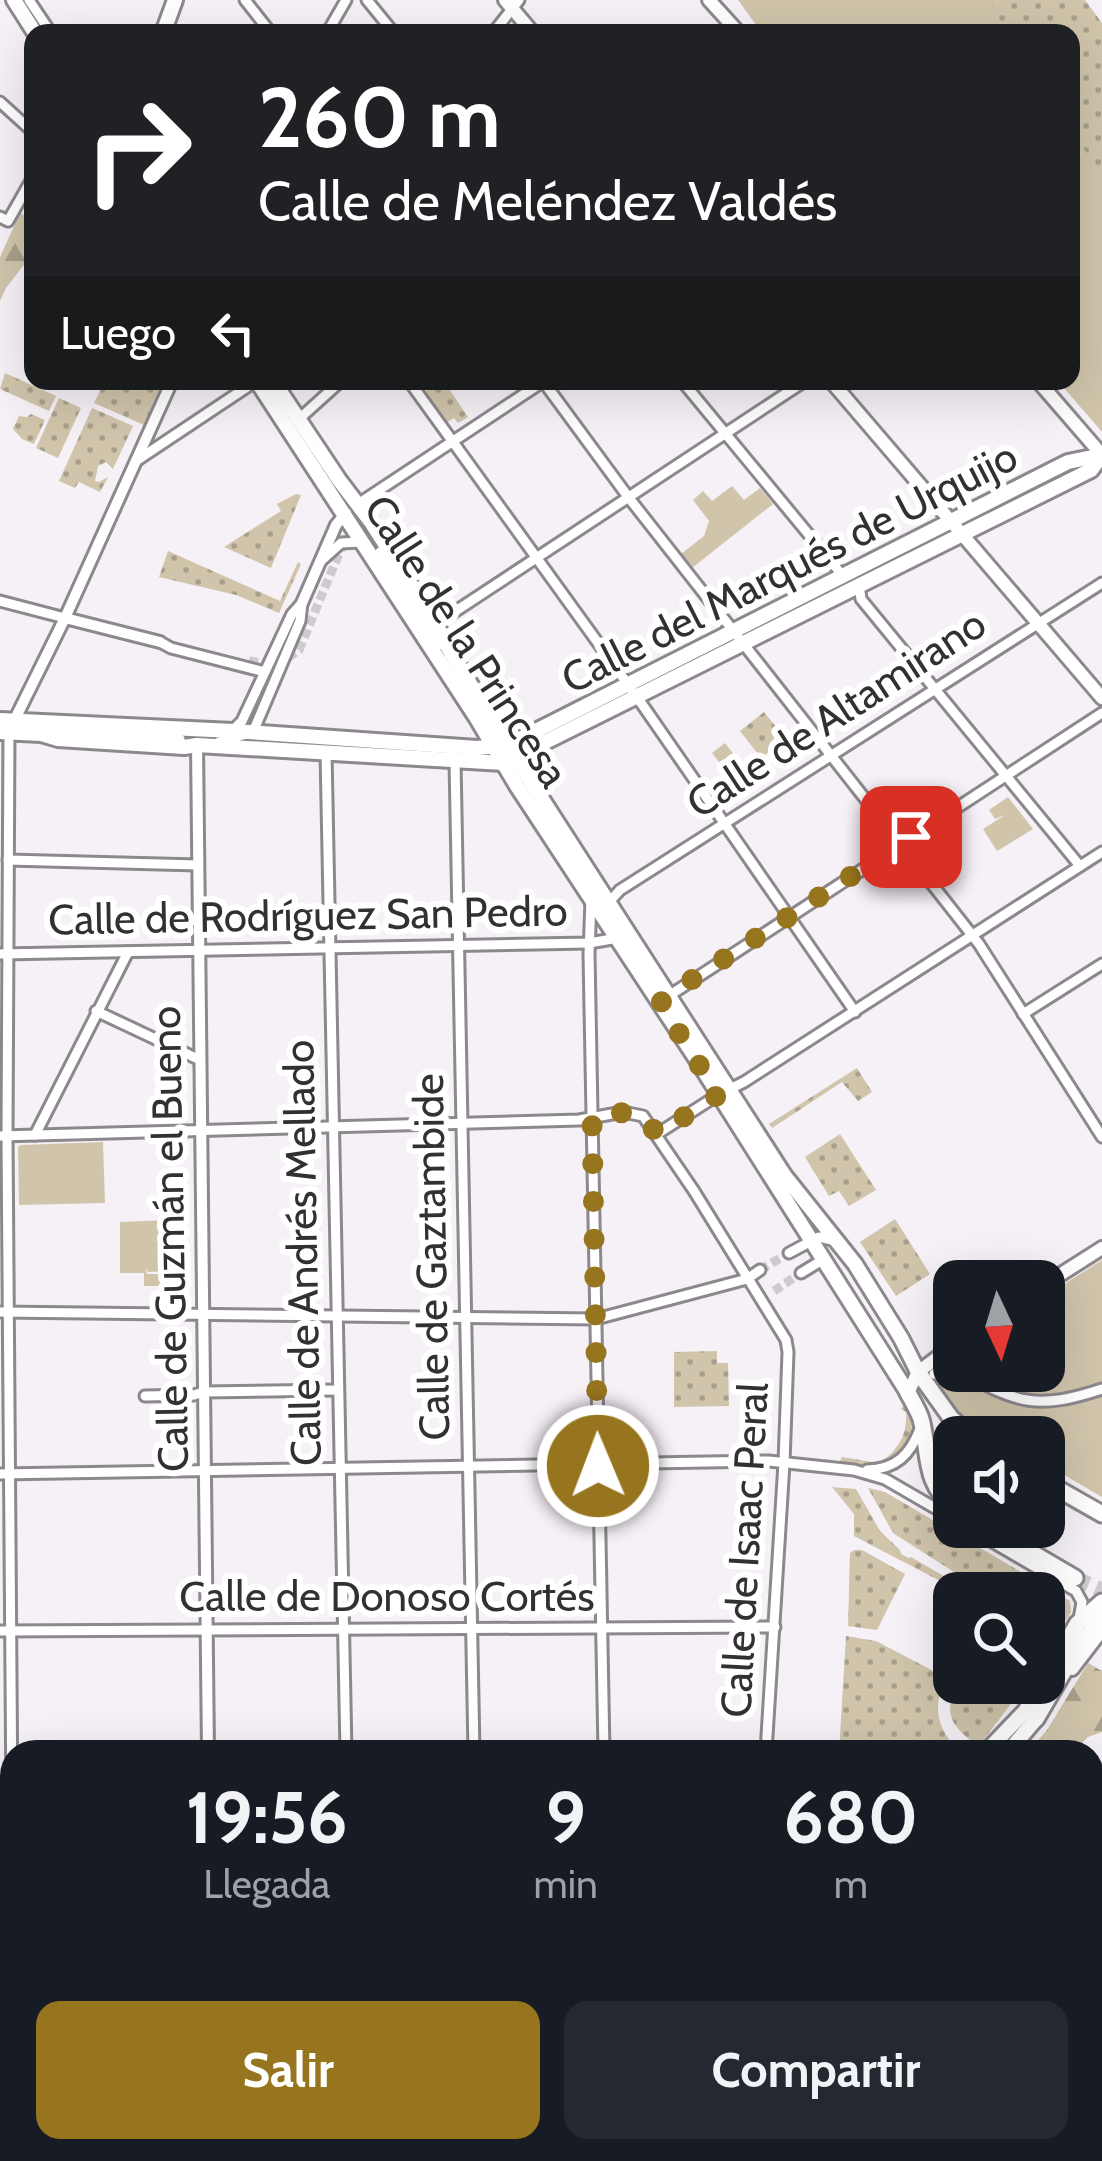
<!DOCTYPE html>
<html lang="es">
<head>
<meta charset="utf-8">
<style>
	:root { --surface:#171b24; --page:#242831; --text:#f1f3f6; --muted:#9ea1a6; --accent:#97751e }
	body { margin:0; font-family:Cabin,sans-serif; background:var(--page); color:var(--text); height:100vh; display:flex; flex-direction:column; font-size:45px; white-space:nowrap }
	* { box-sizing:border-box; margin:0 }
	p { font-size:39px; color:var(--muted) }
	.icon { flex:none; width:66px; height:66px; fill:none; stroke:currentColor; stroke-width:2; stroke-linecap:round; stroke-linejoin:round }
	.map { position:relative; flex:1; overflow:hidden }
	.sheet { position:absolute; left:0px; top:1740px; width:1104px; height:423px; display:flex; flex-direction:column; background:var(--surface); border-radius:36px 36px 0 0; box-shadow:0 12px 48px #0002 }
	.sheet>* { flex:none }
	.banner { position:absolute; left:24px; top:24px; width:1056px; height:366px; border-radius:24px; box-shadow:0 12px 48px #0002; background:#202124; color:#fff; overflow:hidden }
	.needle { width:78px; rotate:176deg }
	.controls { position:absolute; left:933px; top:1260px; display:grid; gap:24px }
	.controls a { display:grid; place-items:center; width:132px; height:132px; border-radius:24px; background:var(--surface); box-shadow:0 12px 48px #0002; font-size:60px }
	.pin { position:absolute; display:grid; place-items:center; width:102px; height:102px; color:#fff; margin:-51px; border-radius:24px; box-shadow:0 6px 18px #0006 }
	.me { position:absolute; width:132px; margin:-66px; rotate:359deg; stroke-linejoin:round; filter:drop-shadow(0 0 9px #0008) }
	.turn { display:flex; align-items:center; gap:42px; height:252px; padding:0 36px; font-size:54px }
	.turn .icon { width:156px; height:156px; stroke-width:2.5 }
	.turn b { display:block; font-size:84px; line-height:102px }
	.then { display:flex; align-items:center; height:114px; padding:0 36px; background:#0003; gap:24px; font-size:45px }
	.eta { display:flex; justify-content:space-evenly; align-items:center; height:204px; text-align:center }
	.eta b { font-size:72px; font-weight:700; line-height:84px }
	.button { display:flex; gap:24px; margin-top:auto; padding:24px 36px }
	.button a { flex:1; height:138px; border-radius:24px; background:var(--accent); color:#fff; font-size:48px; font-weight:700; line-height:138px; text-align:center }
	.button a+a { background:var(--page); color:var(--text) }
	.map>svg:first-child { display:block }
	.grass { fill:url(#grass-dots) }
	.forest { fill:url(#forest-firs) }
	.park { fill:#d0c5ab }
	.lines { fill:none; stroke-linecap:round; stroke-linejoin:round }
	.minor-tunnel { stroke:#cfcad0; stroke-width:9; stroke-dasharray:9 4.5; stroke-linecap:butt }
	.trunk-tunnel { stroke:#cfcad0; stroke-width:15; stroke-dasharray:15 8; stroke-linecap:butt }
	.minor-casing { stroke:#8d888e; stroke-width:15 }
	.tertiary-casing { stroke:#8d888e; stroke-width:16 }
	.secondary-casing { stroke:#8d888e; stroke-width:18 }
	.primary-casing { stroke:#8d888e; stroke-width:20 }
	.trunk-casing { stroke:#8d888e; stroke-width:21 }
	.minor { stroke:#fff; stroke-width:9 }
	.tertiary { stroke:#fff; stroke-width:10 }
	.secondary { stroke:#fff; stroke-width:12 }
	.primary { stroke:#fff; stroke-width:14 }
	.trunk { stroke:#fff; stroke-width:15 }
	.route { stroke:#97751e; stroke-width:21; stroke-dasharray:0 37.8 }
	.labels { text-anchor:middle; stroke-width:12; stroke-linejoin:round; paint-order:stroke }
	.street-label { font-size:42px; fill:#333033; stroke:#fff }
</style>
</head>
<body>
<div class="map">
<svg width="1102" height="2161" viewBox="0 0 1102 2161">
	<defs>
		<pattern id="grass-dots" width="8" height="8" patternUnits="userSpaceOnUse" patternTransform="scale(3)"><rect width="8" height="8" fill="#d0c5ab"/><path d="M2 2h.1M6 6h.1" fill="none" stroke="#a9a08c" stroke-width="1.8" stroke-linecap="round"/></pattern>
		<pattern id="forest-firs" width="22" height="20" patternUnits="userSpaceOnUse" patternTransform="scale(3)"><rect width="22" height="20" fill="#d0c5ab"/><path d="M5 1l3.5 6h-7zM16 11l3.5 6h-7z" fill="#a9a08c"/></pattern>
	</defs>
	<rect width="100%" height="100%" fill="#f6f0f7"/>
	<g class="grass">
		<path d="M948 0H1085L1102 23V266L1071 251V33H942Z"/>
		<path d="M5 373 56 396 49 411 0 389Z"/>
		<path d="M105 381H161L163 382 144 425 94 403Z"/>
		<path d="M454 381 447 386 468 417 458 423 454 418 446 423 425 393 429 386 423 382Z"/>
		<path d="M59 398 81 408 58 458 36 448Z"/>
		<path d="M92 408 133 426 113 469 106 462 98 466 95 481 99 482 108 477 100 492 79 482 75 488 59 481Z"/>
		<path d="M31 414 45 420 34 444 22 439 13 429 19 416 27 417Z"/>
		<path d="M296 494 301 495 271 568 224 547 281 511 277 504Z"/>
		<path d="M168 551 280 601 298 562 301 564 279 613 236 595 159 577Z"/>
		<path d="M764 712 786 739 761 758 740 731Z"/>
		<path d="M857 1068 872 1092 858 1101 842 1082 772 1128 769 1124Z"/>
		<path d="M840 1134 876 1190 849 1206 839 1191 829 1196 805 1157Z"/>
		<path d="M895 1219 930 1274 896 1296 860 1242Z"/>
		<path d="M717 1351V1363H728L729 1406 674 1407V1352Z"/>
		<path d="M906 1401C928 1451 883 1481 840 1461L842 1457 878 1463C897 1453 908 1434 906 1412L901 1409Z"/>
		<path d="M832 1487 856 1489 880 1531 900 1550 901 1554 908 1558 911 1557 947 1578 944 1583 854 1536V1514Z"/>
		<path d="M868 1488 885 1492 1070 1601 1071 1612 1056 1635 1044 1627V1593H987L893 1533Z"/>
		<path d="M854 1550H862L905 1574 877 1630 848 1626 850 1553Z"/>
		<path d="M846 1636 876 1641 941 1675 944 1681C932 1710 938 1731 961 1752H839Z"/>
		<path d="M958 1683H1027L978 1747C953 1726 941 1716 958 1683Z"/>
	</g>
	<g class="forest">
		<path d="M20 213 33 220V253L6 288 0 301V257Z"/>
		<path d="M1088 1663 1102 1671V1732L1088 1737 1073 1752H1028L1047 1730Z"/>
		<path d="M1102 1932V2032L1092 2019V1934Z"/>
	</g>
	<g class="park">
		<path d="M738 0H992C993 12 996 29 1009 33H762Z"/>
		<path d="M1071 123 1080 135V144L1102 173V432L1058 381H1071Z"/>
		<path d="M732 486 744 500 760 488 773 504 692 568 681 554 704 536 709 521 693 500 703 491 712 501Z"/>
		<path d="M725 743 745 769 732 779 712 753Z"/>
		<path d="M1008 797 1033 829 997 851 983 829 1005 815 995 819 989 810Z"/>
		<path d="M103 1142 105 1203 19 1205 18 1147 21 1145Z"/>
		<path d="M169 1220 170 1271 148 1272 146 1268 147 1274H168V1286H144V1273H120V1222Z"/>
		<path d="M1102 1260V1497L1049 1466 1044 1471V1437H990L963 1417 940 1389 938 1382 944 1361 954 1355V1371H1044V1297Z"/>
	</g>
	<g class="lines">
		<g class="minor-tunnel">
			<path d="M357 536 368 537 380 552"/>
			<path d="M249 661 268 664 281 662 299 650 343 544"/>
			<path d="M180 739C208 737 233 741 252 718"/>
			<path d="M760 1270 789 1253"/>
			<path d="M774 1291 801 1273"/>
		</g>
		<path class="trunk-tunnel" d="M1075 1578 1102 1590"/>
		<defs>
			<g id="minor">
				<path d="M29 0 51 33"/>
				<path d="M245 0 271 33"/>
				<path d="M367 0 394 33"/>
				<path d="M327 33 346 0"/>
				<path d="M493 33 519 0"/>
				<path d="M0 102 33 132"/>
				<path d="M0 217 8 221 33 177"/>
				<path d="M409 381 637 697 855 1012"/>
				<path d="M543 381 629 498 979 944 1102 1137"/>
				<path d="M682 381 843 576"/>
				<path d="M299 419 341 381"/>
				<path d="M136 461 256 381"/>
				<path d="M358 504 544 381"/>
				<path d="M380 552 442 645"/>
				<path d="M321 561 341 543 361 542"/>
				<path d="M859 585 861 599 1080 866"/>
				<path d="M0 601 65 618"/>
				<path d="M436 624 805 381"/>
				<path d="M160 642 171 648 265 672"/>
				<path d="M9 730 7 1136 12 1810"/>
				<path d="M233 730 242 721 292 614 301 604"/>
				<path d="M52 732 180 739"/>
				<path d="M219 742 253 732 300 621 302 603"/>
				<path d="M326 752 346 1752"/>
				<path d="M455 761 474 1752"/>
				<path d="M8 860 198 865"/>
				<path d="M591 900 589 954 604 1752"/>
				<path d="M609 902 620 890 1102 583"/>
				<path d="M0 954 589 943 618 938"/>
				<path d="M664 999 1102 713"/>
				<path d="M96 1011 200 1060"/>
				<path d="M1023 1014 1102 964"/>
				<path d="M657 1134 718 1095 744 1082 1102 852"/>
				<path d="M35 1135 128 952"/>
				<path d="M0 1136 579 1120 623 1112 643 1116 694 1191 786 1340 788 1352 784 1463 766 1752"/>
				<path d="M789 1253 819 1237 832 1240"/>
				<path d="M801 1273 824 1259"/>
				<path d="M0 1312 596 1319 747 1279 760 1270"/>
				<path d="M960 1371C1017 1404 1038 1410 1102 1389"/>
				<path d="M934 1374 945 1366 954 1367"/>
				<path d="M145 1396 194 1395 203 1392 338 1390"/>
				<path d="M867 1470C896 1469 910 1455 920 1429"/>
				<path d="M0 1474 769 1461 854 1470 885 1479 954 1519"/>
				<path d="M967 1527 1076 1591 1082 1602 1079 1619"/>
				<path d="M0 1631 775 1627"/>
				<path d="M0 1818H12"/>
				<path d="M0 2028 12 2027"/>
				<path d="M1092 2042 1102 2056"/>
				<path d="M130 2151 136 2161"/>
				<path d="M354 2151V2161"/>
				<path d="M479 2151 480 2157 484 2161"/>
				<path d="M773 2151 778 2161"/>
			</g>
			<g id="tertiary">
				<path d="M302 603 336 525 346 513"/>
				<path d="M65 618 160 642"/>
				<path d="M14 721 65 618 172 381"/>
				<path d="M197 745 208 1752"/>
				<path d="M0 2011 12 2009"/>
				<path d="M0 2134 12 2127"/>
				<path d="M211 2151V2161"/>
				<path d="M0 2154 12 2147"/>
			</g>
			<g id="secondary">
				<path d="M505 0 533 33"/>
				<path d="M709 0 739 33"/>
				<path d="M831 381 1102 698"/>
				<path d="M1038 381 1102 455"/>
				<path d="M1044 1285 1102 1248"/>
				<path d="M908 1393 918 1372 954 1345"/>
				<path d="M1072 1669 1102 1630"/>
			</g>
			<g id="primary">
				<path d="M14 0 35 33"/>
				<path d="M163 33 175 0"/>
				<path d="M257 381 476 717 517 786 699 1063 908 1393"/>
				<path d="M273 381 339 480 371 522 436 624 451 653 529 779 784 1175 855 1264 901 1338 918 1372"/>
				<path d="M0 720 233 731 477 748 508 745 1068 462 1102 455"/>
				<path d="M0 732 41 734 58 739 184 747 197 745 503 763 1091 470 1102 455"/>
				<path d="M986 1752 1027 1709"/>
				<path d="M1008 1752 1036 1719"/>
				<path d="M0 2018H12"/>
				<path d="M0 2143 12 2137"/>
				<path d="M601 2161 611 2151"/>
			</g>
			<g id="trunk">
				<path d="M918 1372 951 1418 972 1437"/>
				<path d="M908 1393C913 1402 918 1410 921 1419 930 1453 923 1483 954 1507"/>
				<path d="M1044 1481 1102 1514"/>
				<path d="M988 1527 1075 1578"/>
				<path d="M1044 1682 1077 1624 1102 1602"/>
				<path d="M1027 1709 1043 1683"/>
				<path d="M1036 1719 1079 1645 1102 1618"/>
			</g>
		</defs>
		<use href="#minor" class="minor-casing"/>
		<use href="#tertiary" class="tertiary-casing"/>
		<use href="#secondary" class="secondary-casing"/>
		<use href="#primary" class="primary-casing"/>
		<use href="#trunk" class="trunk-casing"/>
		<use href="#minor" class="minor"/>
		<use href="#tertiary" class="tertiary"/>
		<use href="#secondary" class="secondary"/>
		<use href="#primary" class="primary"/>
		<use href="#trunk" class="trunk"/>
	</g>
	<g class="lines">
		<path class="route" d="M598 1466 592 1118C627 1113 633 1103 657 1134L718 1095 660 1003 679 988 911 837"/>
	</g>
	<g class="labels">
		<g class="street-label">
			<text transform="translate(789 567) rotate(-27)" y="15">Calle del Marqués de Urquijo</text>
			<text transform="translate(467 641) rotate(57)" y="15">Calle de la Princesa</text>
			<text transform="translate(836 713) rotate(-33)" y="15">Calle de Altamirano</text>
			<text transform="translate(308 915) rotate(-1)" y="15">Calle de Rodríguez San Pedro</text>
			<text transform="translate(169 1239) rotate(-91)" y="15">Calle de Guzmán el Bueno</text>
			<text transform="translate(302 1253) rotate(-91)" y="15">Calle de Andrés Mellado</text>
			<text transform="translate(431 1257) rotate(-91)" y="15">Calle de Gaztambide</text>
			<text transform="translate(744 1550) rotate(-87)" y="15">Calle de Isaac Peral</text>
			<text x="387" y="1611">Calle de Donoso Cortés</text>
		</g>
	</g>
</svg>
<div class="controls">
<a><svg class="needle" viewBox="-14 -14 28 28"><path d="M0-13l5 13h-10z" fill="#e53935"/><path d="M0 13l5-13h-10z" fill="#9ea1a6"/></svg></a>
<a><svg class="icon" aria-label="sound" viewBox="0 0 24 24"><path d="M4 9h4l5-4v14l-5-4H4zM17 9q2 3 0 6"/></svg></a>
<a><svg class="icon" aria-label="search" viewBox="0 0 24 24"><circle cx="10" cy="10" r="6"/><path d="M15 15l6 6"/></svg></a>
</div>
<div class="pin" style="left:911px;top:837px;background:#d93025"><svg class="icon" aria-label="arrive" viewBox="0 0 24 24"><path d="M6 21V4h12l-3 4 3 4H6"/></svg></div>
<svg class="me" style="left:598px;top:1466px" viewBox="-20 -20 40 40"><circle r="17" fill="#97751e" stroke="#fff" stroke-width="3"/><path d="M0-11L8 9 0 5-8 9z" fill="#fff"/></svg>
<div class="banner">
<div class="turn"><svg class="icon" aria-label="right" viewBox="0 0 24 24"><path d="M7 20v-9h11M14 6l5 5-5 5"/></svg><div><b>260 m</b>Calle de Meléndez Valdés</div></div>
<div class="then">Luego<svg class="icon" aria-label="left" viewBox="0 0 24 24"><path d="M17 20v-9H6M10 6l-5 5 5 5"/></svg></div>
</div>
<section class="sheet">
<div class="eta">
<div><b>19:56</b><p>Llegada</p></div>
<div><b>9</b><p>min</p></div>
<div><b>680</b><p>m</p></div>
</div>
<div class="button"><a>Salir</a><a>Compartir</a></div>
</section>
</div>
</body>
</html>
